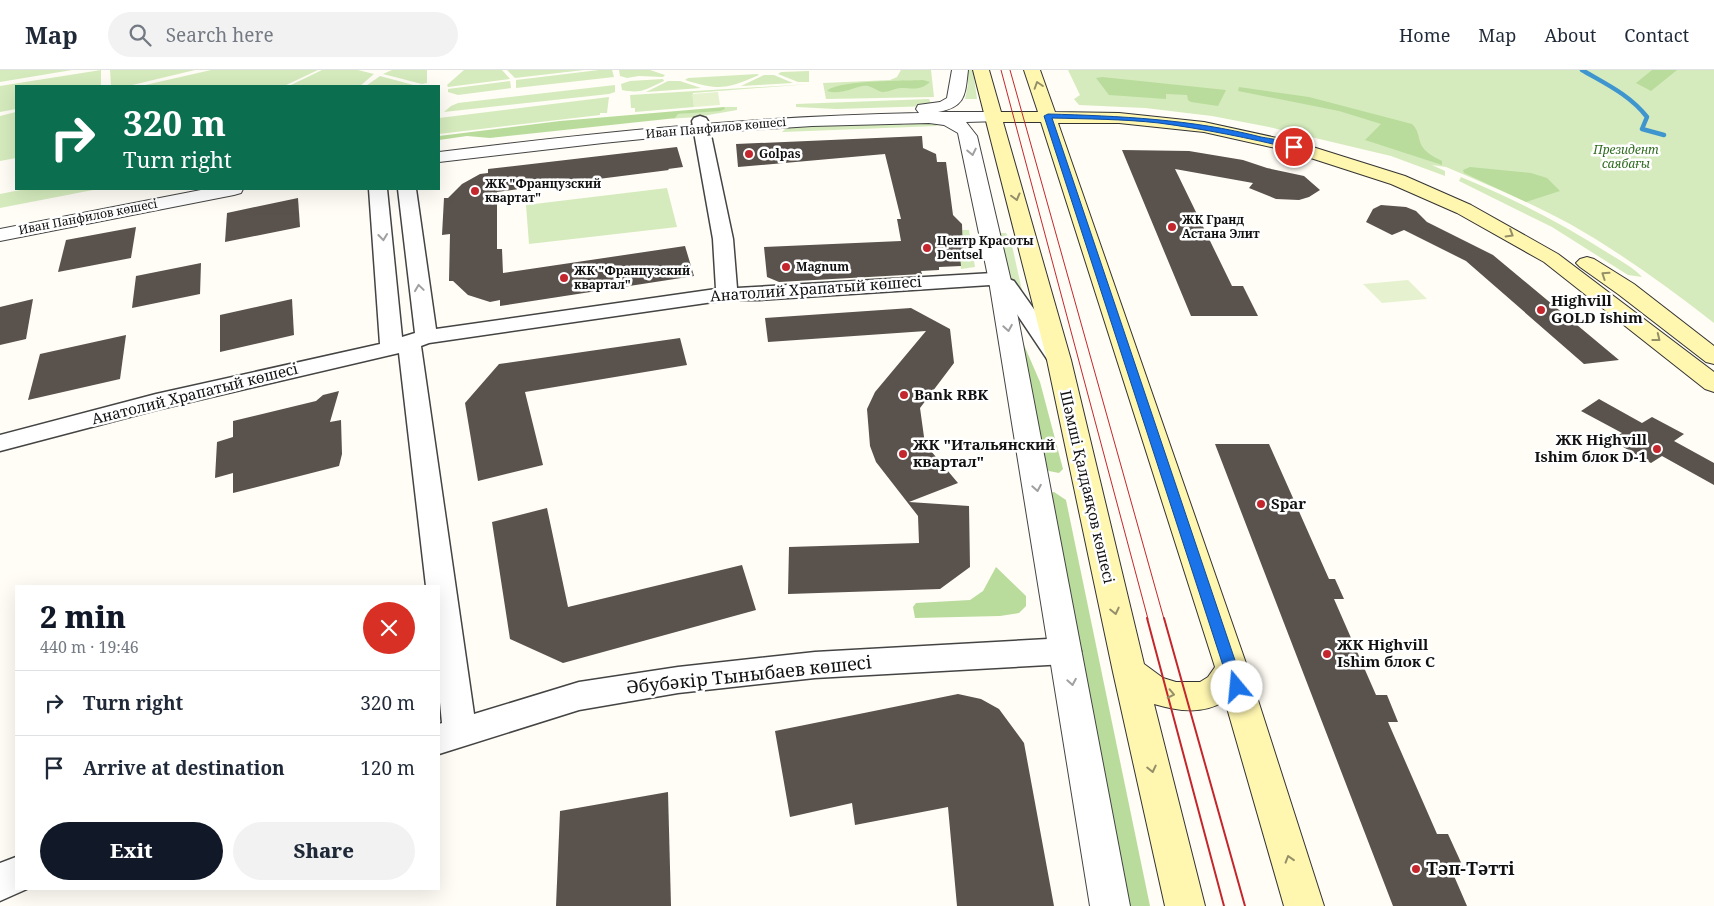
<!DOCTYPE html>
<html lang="en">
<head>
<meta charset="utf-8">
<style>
	:root { --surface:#fff; --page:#f2f2f3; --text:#1f2937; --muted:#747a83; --line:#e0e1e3; --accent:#111827 }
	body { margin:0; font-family:"Noto Serif",serif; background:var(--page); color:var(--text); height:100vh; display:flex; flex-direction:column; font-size:19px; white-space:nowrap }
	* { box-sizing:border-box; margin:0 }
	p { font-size:16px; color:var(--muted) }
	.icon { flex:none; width:28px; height:28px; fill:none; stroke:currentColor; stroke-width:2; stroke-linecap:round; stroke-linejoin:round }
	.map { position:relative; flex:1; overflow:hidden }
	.details { position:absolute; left:15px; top:515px; width:425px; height:305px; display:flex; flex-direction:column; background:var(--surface); border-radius:0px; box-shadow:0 5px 20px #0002 }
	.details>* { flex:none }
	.guide { position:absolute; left:15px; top:15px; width:425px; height:105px; border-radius:0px; box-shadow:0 5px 20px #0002; background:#0b6e4f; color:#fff; overflow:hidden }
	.pin { position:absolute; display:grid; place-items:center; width:42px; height:42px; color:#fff; margin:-21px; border:2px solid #fff; border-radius:50%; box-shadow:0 1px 5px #0007 }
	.me { position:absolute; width:55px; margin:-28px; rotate:343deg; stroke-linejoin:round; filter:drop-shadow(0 0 4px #0008) }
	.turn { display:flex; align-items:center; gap:18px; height:105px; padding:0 25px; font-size:22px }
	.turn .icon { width:65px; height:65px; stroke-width:2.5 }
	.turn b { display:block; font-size:35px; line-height:42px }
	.round { display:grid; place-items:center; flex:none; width:52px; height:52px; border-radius:26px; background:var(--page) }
	.headline { display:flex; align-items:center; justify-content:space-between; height:85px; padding:0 25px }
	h1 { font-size:30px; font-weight:800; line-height:38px; color:var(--accent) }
	.button { display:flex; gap:10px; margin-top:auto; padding:10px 25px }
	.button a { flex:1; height:58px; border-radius:30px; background:var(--accent); color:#fff; font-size:20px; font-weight:800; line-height:58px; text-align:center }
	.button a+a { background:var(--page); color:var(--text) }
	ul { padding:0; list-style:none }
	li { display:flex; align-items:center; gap:15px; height:65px; padding:0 25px; border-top:1px solid var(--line) }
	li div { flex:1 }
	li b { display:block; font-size:19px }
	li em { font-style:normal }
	header { display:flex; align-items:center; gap:30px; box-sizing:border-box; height:70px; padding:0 25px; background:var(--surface); border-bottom:1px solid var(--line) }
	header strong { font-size:24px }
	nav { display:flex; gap:28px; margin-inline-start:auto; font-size:18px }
	.search { width:350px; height:45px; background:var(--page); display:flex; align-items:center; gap:12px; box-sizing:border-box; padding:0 18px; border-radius:28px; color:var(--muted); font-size:19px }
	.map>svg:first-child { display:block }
	.green { fill:#d5ebbd }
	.forest { fill:#b9dc9c }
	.pitch { fill:#e6f2cf }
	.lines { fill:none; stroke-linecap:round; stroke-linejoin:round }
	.stream { stroke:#3f96cf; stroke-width:4.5 }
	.building { fill:#5a524d }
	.minor-casing { stroke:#444; stroke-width:3 }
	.tertiary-casing { stroke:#444; stroke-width:2 }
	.secondary-casing { stroke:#333; stroke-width:2 }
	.minor { fill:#fff; fill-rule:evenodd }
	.tertiary { fill:#fff; fill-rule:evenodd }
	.secondary { fill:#fff6b0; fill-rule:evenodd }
	.tram-far1 { stroke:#c4262e; stroke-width:1 }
	.tram { stroke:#c4262e; stroke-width:2 }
	.oneway { stroke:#948f68 }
	.oneway2 { stroke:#a0a0a0 }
	.route { fill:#1a73e8; stroke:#114b97 }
	.poi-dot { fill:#c4262e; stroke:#fff; stroke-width:2 }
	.labels { text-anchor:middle; stroke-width:5; stroke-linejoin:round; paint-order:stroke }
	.far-street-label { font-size:12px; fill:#111; stroke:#fff }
	.far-park-label { font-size:12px; font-style:italic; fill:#2f6b1f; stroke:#fff }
	.far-poi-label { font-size:12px; font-weight:bold; fill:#111; stroke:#fff; text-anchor:start }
	.street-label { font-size:15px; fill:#111; stroke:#fff }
	.poi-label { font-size:15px; font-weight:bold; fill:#111; stroke:#fff; text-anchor:start }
	.near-street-label { font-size:18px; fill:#111; stroke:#fff }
	.near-poi-label { font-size:18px; font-weight:bold; fill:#111; stroke:#fff; text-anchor:start }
</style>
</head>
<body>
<header>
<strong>Map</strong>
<div class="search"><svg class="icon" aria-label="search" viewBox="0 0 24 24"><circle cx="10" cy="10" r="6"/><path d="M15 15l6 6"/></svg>Search here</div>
<nav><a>Home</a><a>Map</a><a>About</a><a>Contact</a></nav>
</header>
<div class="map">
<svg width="1714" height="836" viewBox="0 0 1714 836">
	<rect width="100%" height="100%" fill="#fffdf5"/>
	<g class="green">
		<path d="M0 0H72L0 12Z"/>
		<path d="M101 0V16H16V39L0 42V16Z"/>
		<path d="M110 0H195L128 16H111Z"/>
		<path d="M211 0H318L284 16H141Z"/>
		<path d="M322 0H358L374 4 360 16H289Z"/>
		<path d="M392 0H427V13L422 14 383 4Z"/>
		<path d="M464 0H502L510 9 448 17 447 15Z"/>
		<path d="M507 0H584L515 8Z"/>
		<path d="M599 0H612L614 7 516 18V10Z"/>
		<path d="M619 0H650L665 5 663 7 639 6 627 8 620 6Z"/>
		<path d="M901 0H931L934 27 826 29 823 13 890 10 897 7Z"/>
		<path d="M967 0H973L977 29H965L968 15Z"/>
		<path d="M1068 0H1714V253C1668 217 1621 183 1570 154 1530 132 1488 115 1446 97L1432 95 1445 101V106L1391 86 1269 57 1212 46 1145 38 1079 35 1074 29 1080 25Z"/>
		<path d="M809 1V12H798L778 4 781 2Z"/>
		<path d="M757 4 759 5C727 19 719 21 685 10L688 8Z"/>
		<path d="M764 5H774L793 13 741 16Z"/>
		<path d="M380 6 417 16H366Z"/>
		<path d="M663 9 664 11C646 19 642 24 622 20L621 14 630 11Z"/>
		<path d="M510 11 511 18 458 25 448 22V19Z"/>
		<path d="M668 11H680L701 18 646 22Z"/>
		<path d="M810 14 693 23 694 37 635 42V38H631L630 25Z"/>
		<path d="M615 15V22L609 24 444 42 451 36 458 33Z"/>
		<path d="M609 27 607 43H600V45L439 64V48Z"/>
		<path d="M929 29 932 36 836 39 796 37V34Z"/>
		<path d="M724 37H737V40L697 47 667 49 674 48 677 44 724 39Z"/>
		<path d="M16 42V88L0 91V46Z"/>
		<path d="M935 51 937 56 782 62 787 57 901 52 902 55 912 54V52Z"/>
		<path d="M1461 107C1512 128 1561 153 1608 183 1619 190 1633 197 1642 207L1628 205 1552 157 1459 111Z"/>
		<path d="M667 118 677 157 529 174 526 135Z"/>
		<path d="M25 119H98L0 138V124Z"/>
		<path d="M957 160H969L975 197 961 199Z"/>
		<path d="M994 163H1006L1011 171 1025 234 1002 197Z"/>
	</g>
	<g class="forest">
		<path d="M1652 0H1677L1651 21 1636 13Z"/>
		<path d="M1102 7 1226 20 1218 36 1191 32 1188 30 1187 25 1166 24V29L1109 25 1096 8Z"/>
		<path d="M923 10 930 12C920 21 913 18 901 18 895 18 890 22 882 22 877 21 873 17 868 16 859 14 842 26 827 21 837 10 905 11 923 10Z"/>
		<path d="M1239 17 1309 27 1412 54C1421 63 1417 71 1424 79 1428 84 1436 88 1442 91V95L1365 70 1381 54 1339 41 1238 21Z"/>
		<path d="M724 37 725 39 720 41 678 44 675 48 667 49 490 68 467 66 439 70V66L560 51Z"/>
		<path d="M1470 97 1531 103 1547 108 1560 121 1526 132 1464 103 1463 100Z"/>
		<path d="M1018 274 1024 275 1040 312 1063 399 1059 403 1049 401 1043 397Z"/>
		<path d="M1054 422 1066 430 1150 836H1126L1046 424Z"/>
		<path d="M996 497 1026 526V536L1019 543 1000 546 915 548 913 537 916 533 970 530 983 521Z"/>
	</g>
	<g class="pitch">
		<path d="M718 22 720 35 694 37 692 24Z"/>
		<path d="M1408 210 1427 229 1382 233 1363 214Z"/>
	</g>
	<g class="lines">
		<path class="stream" d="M1582 0C1606 14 1630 25 1647 47L1642 59 1664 65"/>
	</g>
	<g class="building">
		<path d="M922 66 923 78 936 84 937 92H946L953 145 962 154 963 185H960L961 196 939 197V200L921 201 922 204 779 212 767 207 764 177 901 171 897 149H901L885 84 738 97 736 74Z"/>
		<path d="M677 77 683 97 668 99 669 100 497 122V179H502L503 203 685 176 694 206 500 236V230L490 232 468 225 453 211H449L450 164 442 165 444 128H448L462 114 480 104 488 103V99Z"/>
		<path d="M1122 80 1189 81 1243 90 1267 98 1304 106 1320 120 1309 127 1299 130 1276 129 1249 118 1253 113 1175 99 1232 216H1243L1258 246H1191Z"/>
		<path d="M298 128 300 157 225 172 227 143Z"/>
		<path d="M1381 135 1406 137 1416 141 1427 152 1493 185 1619 290 1584 294 1466 191 1404 160 1392 165 1366 152 1373 139Z"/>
		<path d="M136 157 131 188 58 202 66 170Z"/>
		<path d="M201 193 200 224 132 238 136 206Z"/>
		<path d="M33 229 26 269 0 275V237Z"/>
		<path d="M292 229 294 265 220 282V245Z"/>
		<path d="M911 238 950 259 954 293 920 338 925 374 958 413 909 432 969 436 970 497 940 519 788 524 789 477 919 473 918 446 876 392 870 376 867 339 875 322 926 261 768 272 765 248Z"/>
		<path d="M126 265 120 309 28 330 40 284Z"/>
		<path d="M680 268 687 295 525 322 543 395 478 411 465 333 499 294Z"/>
		<path d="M339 321 330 352 341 350 342 384 339 396 233 423V403L215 408 217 372 233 367V351L316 331 323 325Z"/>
		<path d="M1599 329 1642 353 1652 347 1684 364 1674 371 1714 393V415L1662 386 1651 393 1611 370 1622 363 1581 341Z"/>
		<path d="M1215 374H1269L1329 509H1335L1344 529H1334L1376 625H1387L1398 652H1388L1437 764H1448L1464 799H1451L1467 836H1393Z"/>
		<path d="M547 438 568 537 742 495 756 540 563 593 510 569 492 452Z"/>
		<path d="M958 624 981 629 999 639 1024 673 1054 836H957L948 737 855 755 852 733 790 747 775 661Z"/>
		<path d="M668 722 671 836H556L560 741Z"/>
	</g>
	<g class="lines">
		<defs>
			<g id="minor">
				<path d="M700 46 706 48 708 51 733 169 737 218 993 203 1014 211 1070 290 1067 295 1059 297 1051 295 1000 219 990 215 759 230H727L429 273 421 276 474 644 579 612 678 597 815 582 1066 568 1077 572 1081 581 1077 590 1066 594 815 608 678 623 579 640 439 684V654L442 653 439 622V516H426L399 283 156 340 0 381V365L156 324 380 274 369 119H387L402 267 415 263 398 119H416L436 259 716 219 713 169 692 51 694 48Z"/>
				<path d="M16 787V819H27L0 831V793Z"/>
			</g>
			<g id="tertiary">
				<path d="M952 0H968C965 25 966 37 938 42H994L1000 43 1002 47 1000 51 966 52 977 66 1011 211 1130 836H1090L989 211 958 63 944 55 929 53 812 56 702 63 603 73 439 92V82C599 62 758 46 919 43L916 39 918 35 940 32 947 28Z"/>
				<path d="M206 119H243L241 123 234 125 0 171V159Z"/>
			</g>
			<g id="secondary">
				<path d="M973 0H989L1001 42H1038L1024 0H1040L1055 42 1119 43 1204 52 1300 73 1405 106 1471 135 1558 184 1714 302V322L1705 319 1544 192 1457 143 1391 114 1289 81 1204 62 1119 53H1058L1248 599 1324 836H1284L1225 631C1202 645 1178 641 1154 634L1205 836H1165L1113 602 1047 290ZM1003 52H1041L1215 597 1208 607 1200 612H1176L1163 608 1144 594 1071 290Z"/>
				<path d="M1587 187 1594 189 1634 214 1714 276V294L1706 292 1618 224 1580 197 1576 193 1580 189Z"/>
			</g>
		</defs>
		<use href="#minor" class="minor-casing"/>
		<use href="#tertiary" class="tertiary-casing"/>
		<use href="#secondary" class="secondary-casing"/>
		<use href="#minor" class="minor"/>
		<use href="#tertiary" class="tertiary"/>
		<use href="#secondary" class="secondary"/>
		<g class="tram-far1">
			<path d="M1001 0 1148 549"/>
			<path d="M1010 0 1164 549"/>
		</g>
		<g class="tram">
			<path d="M1147 548 1224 836"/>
			<path d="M1164 548 1245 836"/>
		</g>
	</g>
	<defs><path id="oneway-chevron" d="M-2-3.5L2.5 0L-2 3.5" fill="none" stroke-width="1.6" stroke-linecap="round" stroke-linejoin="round" transform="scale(1.25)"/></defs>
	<g class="oneway">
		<use href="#oneway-chevron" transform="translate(1038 15) rotate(-108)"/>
		<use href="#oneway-chevron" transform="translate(1016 127) rotate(75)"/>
		<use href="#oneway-chevron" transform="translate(1510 164) rotate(31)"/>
		<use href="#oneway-chevron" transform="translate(1605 205) rotate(-146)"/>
		<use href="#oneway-chevron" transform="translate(1657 268) rotate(38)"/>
		<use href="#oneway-chevron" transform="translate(1115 541) rotate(77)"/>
		<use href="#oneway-chevron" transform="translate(1171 624) rotate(12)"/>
		<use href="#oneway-chevron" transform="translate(1152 699) rotate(77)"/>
		<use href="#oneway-chevron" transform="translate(1289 789) rotate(-107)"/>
	</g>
	<g class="oneway2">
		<use href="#oneway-chevron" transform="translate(972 82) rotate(78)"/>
		<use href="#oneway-chevron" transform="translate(383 167) rotate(84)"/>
		<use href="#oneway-chevron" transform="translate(419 218) rotate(-98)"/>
		<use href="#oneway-chevron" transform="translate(1008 258) rotate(80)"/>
		<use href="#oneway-chevron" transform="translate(1037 418) rotate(80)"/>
		<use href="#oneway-chevron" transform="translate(1072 612) rotate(80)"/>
	</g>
	<path class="route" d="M1048 44C1119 46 1191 49 1261 67 1272 69 1289 71 1298 77L1294 79C1249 68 1204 59 1159 53 1123 49 1087 49 1052 48L1244 617 1242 621 1237 623 1232 621 1230 617 1044 46Z"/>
	<g class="poi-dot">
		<circle cx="749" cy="84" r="5"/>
		<circle cx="475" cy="121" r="5"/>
		<circle cx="1172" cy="157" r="5"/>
		<circle cx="927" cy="178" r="5"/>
		<circle cx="786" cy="197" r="5"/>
		<circle cx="564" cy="208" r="5"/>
		<circle cx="1541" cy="240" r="5"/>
		<circle cx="904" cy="325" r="5"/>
		<circle cx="1657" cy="379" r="5"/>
		<circle cx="903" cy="384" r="5"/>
		<circle cx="1261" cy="434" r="5"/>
		<circle cx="1327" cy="584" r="5"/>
		<circle cx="1416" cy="799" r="5"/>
	</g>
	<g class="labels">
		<g class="far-street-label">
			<text transform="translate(716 58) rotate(-5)" y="4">Иван Панфилов көшесі</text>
			<text transform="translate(88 147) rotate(-11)" y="4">Иван Панфилов көшесі</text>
		</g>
		<g class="far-park-label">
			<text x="1626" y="84">Президент<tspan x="1626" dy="14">саябағы</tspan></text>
		</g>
		<g class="far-poi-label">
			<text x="759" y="88">Golpas</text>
			<text x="485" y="118">ЖК "Французский<tspan x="485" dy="14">квартат"</tspan></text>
			<text x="1182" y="154">ЖК Гранд<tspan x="1182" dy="14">Астана Элит</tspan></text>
			<text x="937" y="175">Центр Красоты<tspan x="937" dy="14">Dentsel</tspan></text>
			<text x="796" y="201">Magnum</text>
			<text x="574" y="205">ЖК "Французский<tspan x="574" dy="14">квартал"</tspan></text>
		</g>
		<g class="street-label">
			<text transform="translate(816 219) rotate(-4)" y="5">Анатолий Храпатый көшесі</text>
			<text transform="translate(195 324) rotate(-14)" y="5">Анатолий Храпатый көшесі</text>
			<text transform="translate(1087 417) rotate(77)" y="5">Шәмші Қалдаяқов көшесі</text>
		</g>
		<g class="poi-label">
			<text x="1551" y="236">Highvill<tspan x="1551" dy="17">GOLD Ishim</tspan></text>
			<text x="914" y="330">Bank RBK</text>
			<text x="1647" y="375" text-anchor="end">ЖК Highvill<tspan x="1647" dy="17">Ishim блок D-1</tspan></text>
			<text x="913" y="380">ЖК "Итальянский<tspan x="913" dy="17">квартал"</tspan></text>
			<text x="1271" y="439">Spar</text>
			<text x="1337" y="580">ЖК Highvill<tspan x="1337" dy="17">Ishim блок C</tspan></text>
		</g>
		<g class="near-street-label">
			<text transform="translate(749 605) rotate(-6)" y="6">Әбубәкір Тыныбаев көшесі</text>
		</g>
		<g class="near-poi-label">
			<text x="1426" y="805">Тәп-Тәтті</text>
		</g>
	</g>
</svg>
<div class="pin" style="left:1294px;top:77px;background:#d93025"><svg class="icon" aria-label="arrive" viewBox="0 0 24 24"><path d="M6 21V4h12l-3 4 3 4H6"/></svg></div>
<svg class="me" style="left:1237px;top:617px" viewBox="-20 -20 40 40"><circle r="19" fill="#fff"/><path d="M0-13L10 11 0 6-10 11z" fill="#1a73e8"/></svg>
<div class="guide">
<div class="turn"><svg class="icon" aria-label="right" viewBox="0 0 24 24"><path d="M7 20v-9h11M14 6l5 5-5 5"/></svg><div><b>320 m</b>Turn right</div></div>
</div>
<section class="details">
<div class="headline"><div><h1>2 min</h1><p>440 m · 19:46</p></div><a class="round" style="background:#d93025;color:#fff"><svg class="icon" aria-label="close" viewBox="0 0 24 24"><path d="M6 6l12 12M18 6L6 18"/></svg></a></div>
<ul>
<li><svg class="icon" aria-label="right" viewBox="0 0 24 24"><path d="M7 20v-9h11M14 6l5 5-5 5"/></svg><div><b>Turn right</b></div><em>320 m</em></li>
<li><svg class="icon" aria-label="arrive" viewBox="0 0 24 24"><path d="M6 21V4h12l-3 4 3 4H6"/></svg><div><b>Arrive at destination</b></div><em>120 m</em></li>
</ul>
<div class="button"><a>Exit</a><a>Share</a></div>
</section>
</div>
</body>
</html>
